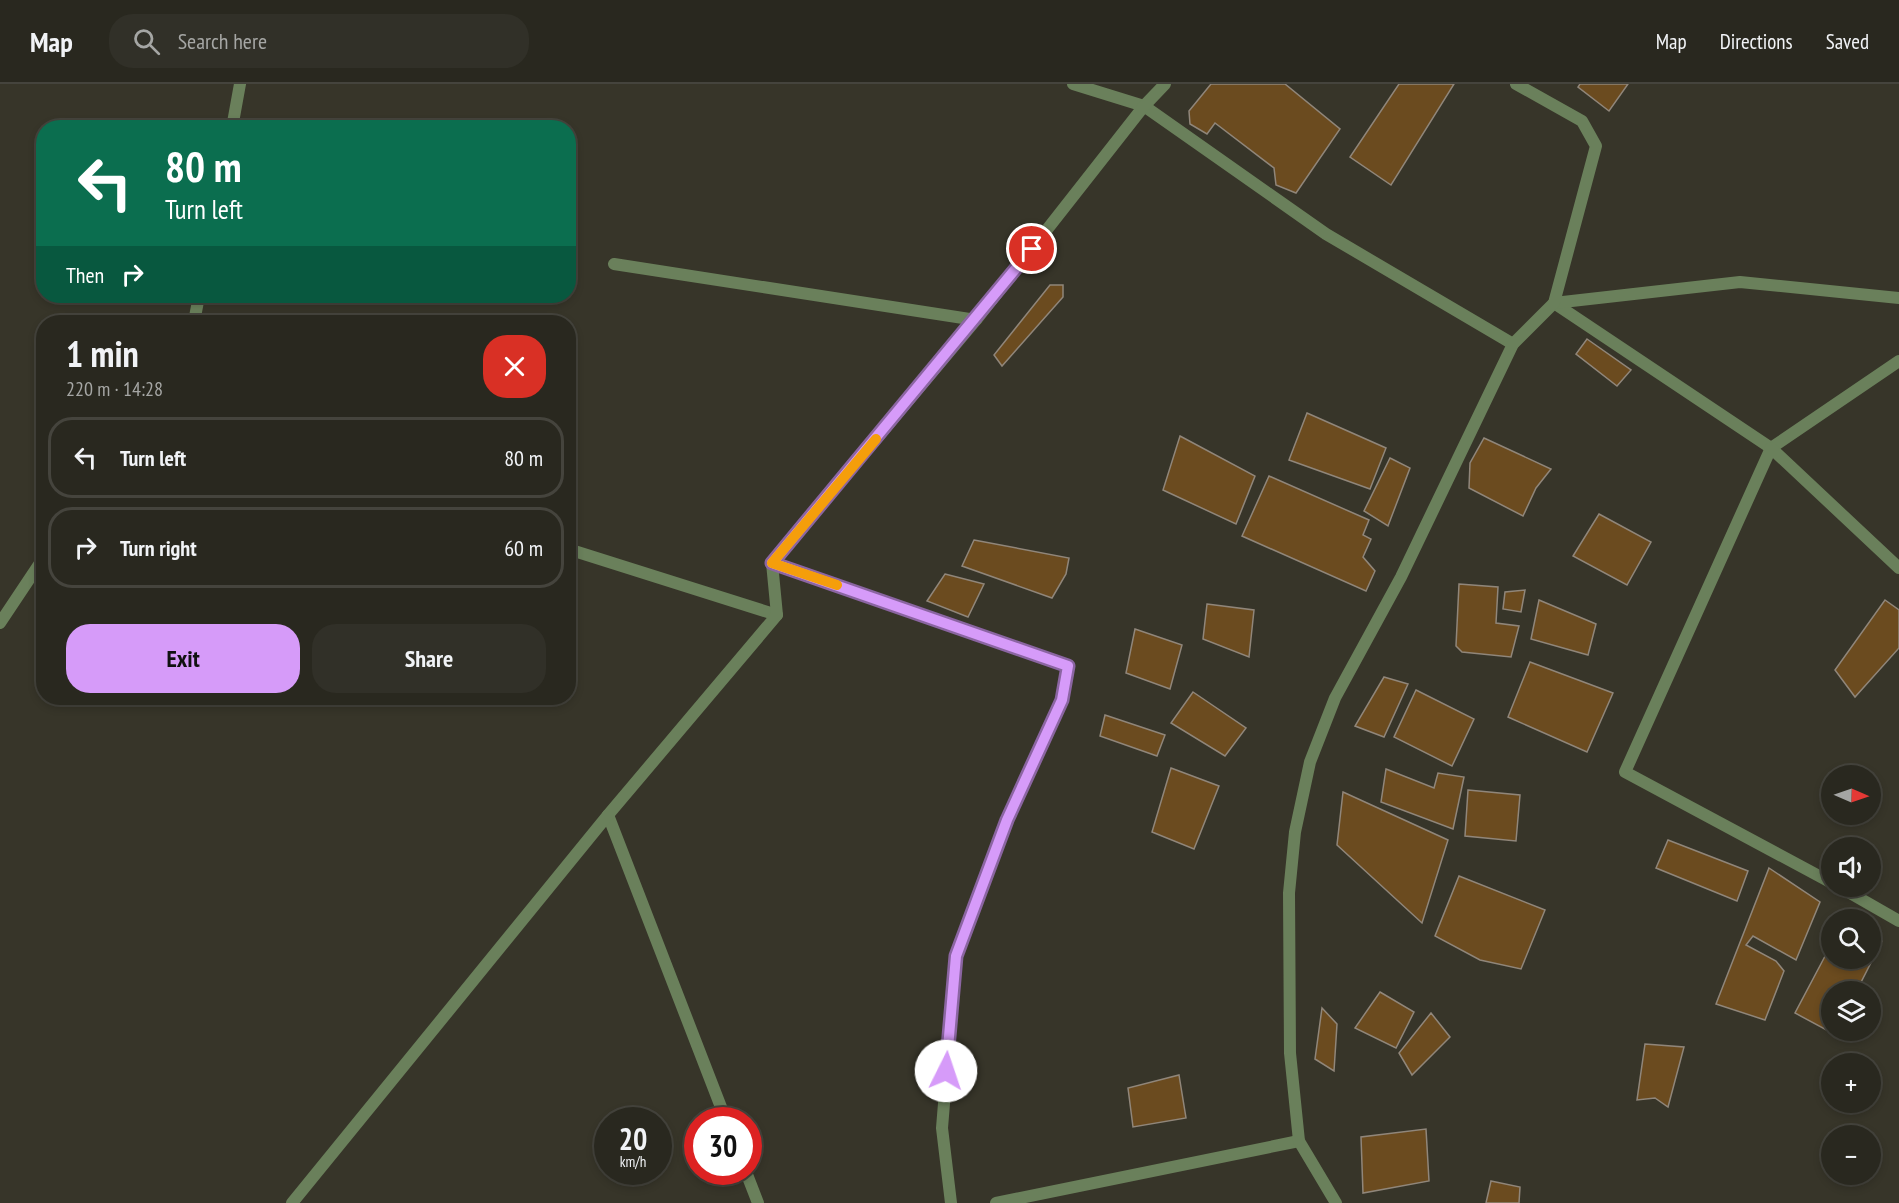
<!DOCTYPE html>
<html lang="en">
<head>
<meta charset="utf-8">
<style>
	:root { --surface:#29281f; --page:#313028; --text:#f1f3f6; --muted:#a5a6a4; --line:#45443d; --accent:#d69bf9 }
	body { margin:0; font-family:"PT Sans Narrow",sans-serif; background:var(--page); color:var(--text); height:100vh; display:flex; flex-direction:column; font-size:22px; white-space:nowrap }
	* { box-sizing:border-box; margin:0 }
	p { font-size:20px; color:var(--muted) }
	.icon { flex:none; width:33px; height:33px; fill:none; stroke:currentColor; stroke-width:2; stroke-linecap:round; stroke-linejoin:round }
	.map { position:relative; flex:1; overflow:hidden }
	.details { position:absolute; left:36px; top:231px; width:540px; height:390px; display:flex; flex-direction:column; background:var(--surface); border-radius:24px; box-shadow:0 3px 9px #0003,0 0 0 2px var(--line) }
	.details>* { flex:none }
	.top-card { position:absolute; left:36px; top:36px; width:540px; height:183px; border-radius:24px; box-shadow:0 3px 9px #0003,0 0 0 2px var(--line); background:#0b6e4f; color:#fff; overflow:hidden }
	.needle { width:39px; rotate:92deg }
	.buttons { position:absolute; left:1821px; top:681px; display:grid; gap:12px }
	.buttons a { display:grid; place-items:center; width:60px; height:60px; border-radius:50%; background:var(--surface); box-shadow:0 3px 9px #0003,0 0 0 2px var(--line); font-size:30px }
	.speed { position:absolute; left:594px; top:1023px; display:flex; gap:12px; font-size:30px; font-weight:700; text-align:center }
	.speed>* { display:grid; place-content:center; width:78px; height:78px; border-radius:50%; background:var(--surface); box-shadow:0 3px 9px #0003,0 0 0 2px var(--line); line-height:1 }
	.speed small { font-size:15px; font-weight:400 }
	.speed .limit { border:9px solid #d22; background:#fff; color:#111 }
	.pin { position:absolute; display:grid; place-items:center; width:51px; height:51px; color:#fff; margin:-26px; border:3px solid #fff; border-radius:50%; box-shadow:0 2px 6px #0007 }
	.me { position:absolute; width:66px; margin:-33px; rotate:4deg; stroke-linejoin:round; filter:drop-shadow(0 0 4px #0008) }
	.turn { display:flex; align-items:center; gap:21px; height:126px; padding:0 30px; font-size:27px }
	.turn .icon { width:78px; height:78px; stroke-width:2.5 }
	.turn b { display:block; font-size:42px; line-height:51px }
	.then { display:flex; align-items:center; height:57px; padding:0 30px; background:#0003; gap:12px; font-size:22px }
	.round { display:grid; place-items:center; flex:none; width:63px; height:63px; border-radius:24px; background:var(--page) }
	.summary { display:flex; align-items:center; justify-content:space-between; height:102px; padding:0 30px }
	h1 { font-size:36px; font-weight:700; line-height:45px }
	.cta { display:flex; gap:12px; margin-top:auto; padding:12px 30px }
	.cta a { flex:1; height:69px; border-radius:24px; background:var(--accent); color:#111; font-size:24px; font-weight:700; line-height:69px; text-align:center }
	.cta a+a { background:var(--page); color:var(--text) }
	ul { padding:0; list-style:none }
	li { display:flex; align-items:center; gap:18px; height:81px; margin:0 12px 9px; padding:0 18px; border:3px solid var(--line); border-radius:24px }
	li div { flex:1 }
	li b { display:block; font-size:22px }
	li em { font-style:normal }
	header { display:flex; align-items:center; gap:36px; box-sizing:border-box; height:84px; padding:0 30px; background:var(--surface); border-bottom:2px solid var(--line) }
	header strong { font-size:28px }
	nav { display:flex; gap:33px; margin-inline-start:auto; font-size:21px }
	.search { width:420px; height:54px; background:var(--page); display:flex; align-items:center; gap:15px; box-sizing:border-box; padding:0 21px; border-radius:24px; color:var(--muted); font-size:22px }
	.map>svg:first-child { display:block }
	.building { fill:#6b4b1f; stroke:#90867a; stroke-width:1.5 }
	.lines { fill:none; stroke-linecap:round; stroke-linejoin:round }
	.minor { stroke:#6a805b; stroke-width:12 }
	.route-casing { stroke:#8b65a2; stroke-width:15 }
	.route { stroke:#d69bf9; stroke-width:10 }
	.slow { stroke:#f59e0b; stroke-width:10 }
</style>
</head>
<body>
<header>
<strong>Map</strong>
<div class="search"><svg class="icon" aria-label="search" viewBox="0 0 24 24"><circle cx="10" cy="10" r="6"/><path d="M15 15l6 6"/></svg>Search here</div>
<nav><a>Map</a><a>Directions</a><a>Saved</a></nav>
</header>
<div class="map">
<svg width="1899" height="1119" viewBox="0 0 1899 1119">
	<rect width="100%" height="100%" fill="#373529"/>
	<g class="building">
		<path d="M1211 0H1285L1340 45 1296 109 1276 101 1274 84 1215 39 1207 50 1190 40 1189 27Z"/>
		<path d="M1399 0H1454L1391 101 1350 73Z"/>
		<path d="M1580 0H1628L1609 27 1578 3Z"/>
		<path d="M1050 201H1063V213L1002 282 994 271Z"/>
		<path d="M1587 255 1631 286 1617 302 1576 270Z"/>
		<path d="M1307 329 1386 364 1370 405 1289 376Z"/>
		<path d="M1180 352 1255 392 1236 440 1163 406Z"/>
		<path d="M1484 354 1551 385 1536 404 1523 432 1469 404 1470 379Z"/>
		<path d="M1390 374 1410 384 1388 442 1364 427Z"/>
		<path d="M1269 392 1369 436 1363 451 1371 455 1363 473 1375 487 1366 507 1242 452Z"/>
		<path d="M1599 430 1651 458 1627 501 1573 472Z"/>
		<path d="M974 456 1069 474 1066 490 1052 514 962 482Z"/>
		<path d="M945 490 984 500 968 533 927 517Z"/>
		<path d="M1459 500 1498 503 1496 539 1519 542 1511 573 1462 568 1456 562Z"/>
		<path d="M1525 506 1521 528 1503 525 1505 508Z"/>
		<path d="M1539 516 1596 540 1588 571 1531 555Z"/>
		<path d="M1885 516 1899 526V564L1855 613 1835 586Z"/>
		<path d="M1207 520 1254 526 1249 573 1203 555Z"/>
		<path d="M1135 545 1182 561 1170 605 1126 589Z"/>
		<path d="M1530 578 1613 609 1587 668 1508 633Z"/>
		<path d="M1384 593 1408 600 1384 653 1355 642Z"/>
		<path d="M1416 606 1474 635 1452 682 1394 653Z"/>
		<path d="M1193 608 1246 644 1225 672 1171 639Z"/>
		<path d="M1105 631 1165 651 1157 672 1100 652Z"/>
		<path d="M1171 684 1219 702 1194 765 1152 748Z"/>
		<path d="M1386 685 1434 704 1438 689 1464 693 1453 745 1381 718Z"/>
		<path d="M1468 706 1520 711 1516 757 1465 752Z"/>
		<path d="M1343 708 1448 756 1422 839 1337 761Z"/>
		<path d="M1668 756 1748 787 1737 817 1656 784Z"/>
		<path d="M1769 784 1820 818 1796 876 1753 852 1746 861 1776 877 1784 887 1765 936 1716 920Z"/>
		<path d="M1459 792 1545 826 1521 885 1480 876 1435 852Z"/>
		<path d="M1870 851 1882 857 1856 908H1832V946H1836L1834 950 1795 929 1832 859V874H1870Z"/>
		<path d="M1380 908 1414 928 1396 964 1355 944Z"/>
		<path d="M1322 924 1337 940 1334 987 1315 975Z"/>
		<path d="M1431 929 1450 953 1412 991 1399 969Z"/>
		<path d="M1645 960 1684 963 1668 1023 1655 1014 1637 1016Z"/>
		<path d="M1179 991 1186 1034 1133 1043 1128 1004Z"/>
		<path d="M1426 1045 1429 1097 1363 1109 1361 1053Z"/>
		<path d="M1491 1097 1520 1103 1519 1119H1486Z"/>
	</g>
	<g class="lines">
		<g class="minor">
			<path d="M1073 0 1144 22 1326 150 1513 260"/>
			<path d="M232 44 240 0"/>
			<path d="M614 180 976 236"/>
			<path d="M1554 219 1771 364 1899 277"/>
			<path d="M1554 219 1740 198 1899 214"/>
			<path d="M194 238 199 212"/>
			<path d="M568 465 777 531"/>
			<path d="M772 479 1068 582 1062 616 1007 736 956 872 942 1044 951 1119"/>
			<path d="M0 539 44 473"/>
			<path d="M608 731 726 1036"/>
			<path d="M1832 799 1625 688 1771 364 1899 484"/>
			<path d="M1838 802 1899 837"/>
			<path d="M746 1088 758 1119"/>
			<path d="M292 1119 608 731 777 531 772 479 976 236 1144 22 1165 0"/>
			<path d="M996 1119 1299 1057"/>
			<path d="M1336 1119 1299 1057 1290 969 1289 809 1295 748 1310 678 1335 614 1401 493 1513 260 1554 219 1596 62 1582 37 1516 0"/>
		</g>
	</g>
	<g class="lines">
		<defs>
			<path id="route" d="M946 987 956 872 1007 736 1062 616 1068 582 772 479 1032 165"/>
		</defs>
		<use href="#route" class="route-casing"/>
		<use href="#route" class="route"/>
		<path class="slow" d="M837 501 772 479 876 355"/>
	</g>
</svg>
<div class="buttons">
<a><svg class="needle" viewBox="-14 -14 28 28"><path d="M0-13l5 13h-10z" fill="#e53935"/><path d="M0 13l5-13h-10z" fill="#a5a6a4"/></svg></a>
<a><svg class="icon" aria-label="sound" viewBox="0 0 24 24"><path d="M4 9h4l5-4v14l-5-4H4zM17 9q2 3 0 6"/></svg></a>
<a><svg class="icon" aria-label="search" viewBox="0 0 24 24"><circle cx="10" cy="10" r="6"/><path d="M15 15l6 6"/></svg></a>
<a><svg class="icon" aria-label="layers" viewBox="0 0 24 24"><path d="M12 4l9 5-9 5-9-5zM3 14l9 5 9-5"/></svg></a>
<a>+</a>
<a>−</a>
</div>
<div class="speed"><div>20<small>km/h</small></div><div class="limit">30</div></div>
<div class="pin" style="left:1032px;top:165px;background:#d93025"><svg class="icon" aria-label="arrive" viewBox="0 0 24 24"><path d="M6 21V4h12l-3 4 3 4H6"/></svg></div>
<svg class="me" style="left:946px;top:987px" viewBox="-20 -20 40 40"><circle r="19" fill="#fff"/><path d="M0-13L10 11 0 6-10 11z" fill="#d69bf9"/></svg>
<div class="top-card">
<div class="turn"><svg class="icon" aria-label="left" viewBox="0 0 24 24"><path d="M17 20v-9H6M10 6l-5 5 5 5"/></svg><div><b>80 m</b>Turn left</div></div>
<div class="then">Then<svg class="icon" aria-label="right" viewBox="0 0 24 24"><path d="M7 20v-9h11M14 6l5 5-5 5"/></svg></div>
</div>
<section class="details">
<div class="summary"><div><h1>1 min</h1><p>220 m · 14:28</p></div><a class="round" style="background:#d93025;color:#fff"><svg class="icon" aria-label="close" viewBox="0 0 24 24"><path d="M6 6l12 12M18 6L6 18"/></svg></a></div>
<ul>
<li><svg class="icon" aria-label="left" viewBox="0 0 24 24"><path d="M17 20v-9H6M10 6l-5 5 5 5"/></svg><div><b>Turn left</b></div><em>80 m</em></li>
<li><svg class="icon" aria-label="right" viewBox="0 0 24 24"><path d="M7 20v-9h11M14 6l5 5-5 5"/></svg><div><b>Turn right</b></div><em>60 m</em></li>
</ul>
<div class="cta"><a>Exit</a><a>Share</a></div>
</section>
</div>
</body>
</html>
